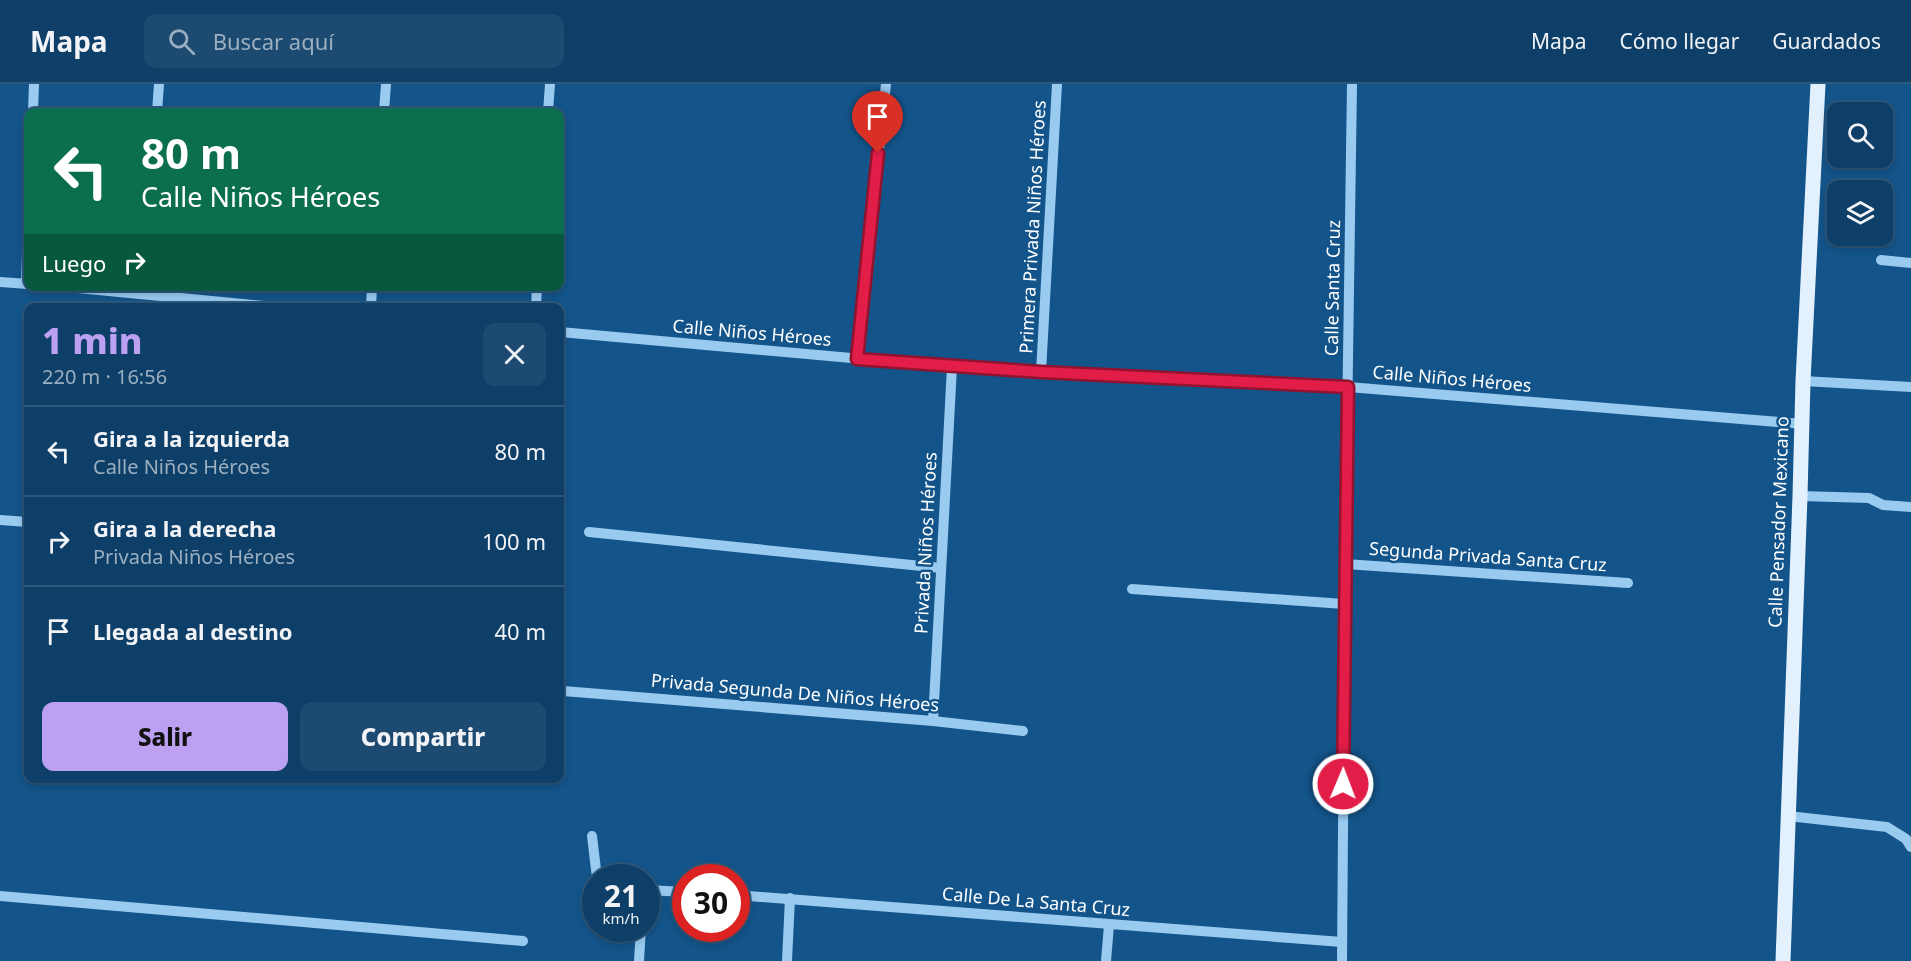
<!DOCTYPE html>
<html lang="es">
<head>
<meta charset="utf-8">
<style>
	:root { --surface:#0e3f68; --page:#1c4a71; --text:#f1f3f6; --muted:#9bafc0; --line:#2e587c; --accent:#bca0f2 }
	body { margin:0; font-family:"Noto Sans",sans-serif; background:var(--page); color:var(--text); height:100vh; display:flex; flex-direction:column; font-size:22px; white-space:nowrap }
	* { box-sizing:border-box; margin:0 }
	p { font-size:20px; color:var(--muted) }
	.icon { flex:none; width:33px; height:33px; fill:none; stroke:currentColor; stroke-width:2; stroke-linecap:round; stroke-linejoin:round }
	.map { position:relative; flex:1; overflow:hidden }
	.sheet { position:absolute; left:24px; top:219px; width:540px; height:480px; display:flex; flex-direction:column; background:var(--surface); border-radius:12px; box-shadow:0 3px 9px #0003,0 0 0 2px var(--line) }
	.sheet>* { flex:none }
	.banner { position:absolute; left:24px; top:24px; width:540px; height:183px; border-radius:12px; box-shadow:0 3px 9px #0003,0 0 0 2px var(--line); background:#0b6e4f; color:#fff; overflow:hidden }
	.tools { position:absolute; left:1827px; top:18px; display:grid; gap:12px }
	.tools a { display:grid; place-items:center; width:66px; height:66px; border-radius:12px; background:var(--surface); box-shadow:0 3px 9px #0003,0 0 0 2px var(--line); font-size:30px }
	.speed { position:absolute; left:582px; top:780px; display:flex; gap:12px; font-size:30px; font-weight:700; text-align:center }
	.speed>* { display:grid; place-content:center; width:78px; height:78px; border-radius:50%; background:var(--surface); box-shadow:0 3px 9px #0003,0 0 0 2px var(--line); line-height:1 }
	.speed small { font-size:15px; font-weight:400 }
	.speed .limit { border:9px solid #d22; background:#fff; color:#111 }
	.pin { position:absolute; display:grid; place-items:center; width:51px; height:51px; color:#fff; margin:-62px -26px; border-radius:50% 50% 50% 0; rotate:-45deg; box-shadow:0 0 6px #0007 }
	.pin .icon { rotate:45deg }
	.me { position:absolute; width:66px; margin:-33px; rotate:1deg; stroke-linejoin:round; filter:drop-shadow(0 0 4px #0008) }
	.turn { display:flex; align-items:center; gap:21px; height:126px; padding:0 18px; font-size:27px }
	.turn .icon { width:78px; height:78px; stroke-width:2.5 }
	.turn b { display:block; font-size:42px; line-height:51px }
	.then { display:flex; align-items:center; height:57px; padding:0 18px; background:#0003; gap:12px; font-size:22px }
	.round { display:grid; place-items:center; flex:none; width:63px; height:63px; border-radius:12px; background:var(--page) }
	.headline { display:flex; align-items:center; justify-content:space-between; height:102px; padding:0 18px }
	h1 { font-size:36px; font-weight:800; line-height:45px; color:var(--accent) }
	.cta { display:flex; gap:12px; margin-top:auto; padding:12px 18px }
	.cta a { flex:1; height:69px; border-radius:12px; background:var(--accent); color:#111; font-size:24px; font-weight:800; line-height:69px; text-align:center }
	.cta a+a { background:var(--page); color:var(--text) }
	ul { padding:0; list-style:none }
	li { display:flex; align-items:center; gap:18px; height:90px; padding:0 18px; border-top:2px solid var(--line) }
	li div { flex:1 }
	li b { display:block; font-size:22px }
	li em { font-style:normal }
	header { display:flex; align-items:center; gap:36px; box-sizing:border-box; height:84px; padding:0 30px; background:var(--surface); border-bottom:2px solid var(--line) }
	header strong { font-size:28px }
	nav { display:flex; gap:33px; margin-inline-start:auto; font-size:21px }
	.search { width:420px; height:54px; background:var(--page); display:flex; align-items:center; gap:15px; box-sizing:border-box; padding:0 21px; border-radius:12px; color:var(--muted); font-size:22px }
	.map>svg:first-child { display:block }
	.lines { fill:none; stroke-linecap:round; stroke-linejoin:round }
	.minor { stroke:#99caf0; stroke-width:10 }
	.major { stroke:#e3f1ff; stroke-width:15 }
	.route-casing { stroke:#92132f; stroke-width:15 }
	.route { stroke:#e11d48; stroke-width:10 }
	.labels { text-anchor:middle; stroke-width:5; stroke-linejoin:round; paint-order:stroke }
	.street-label { font-size:18px; fill:#fff; stroke:#13548a }
</style>
</head>
<body>
<header>
<strong>Mapa</strong>
<div class="search"><svg class="icon" aria-label="search" viewBox="0 0 24 24"><circle cx="10" cy="10" r="6"/><path d="M15 15l6 6"/></svg>Buscar aquí</div>
<nav><a>Mapa</a><a>Cómo llegar</a><a>Guardados</a></nav>
</header>
<div class="map">
<svg width="1911" height="877" viewBox="0 0 1911 877">
	<rect width="100%" height="100%" fill="#13548a"/>
	<g class="lines">
		<g class="minor">
			<path d="M33 28 34 0"/>
			<path d="M157 28 159 0"/>
			<path d="M384 28 386 0"/>
			<path d="M548 28 550 0"/>
			<path d="M1881 176 1911 179"/>
			<path d="M0 198 28 200"/>
			<path d="M26 200 28 135"/>
			<path d="M57 202 284 224"/>
			<path d="M371 224 372 202"/>
			<path d="M536 224 537 202"/>
			<path d="M560 248 952 283 1348 303 1803 340"/>
			<path d="M857 275 886 0"/>
			<path d="M1041 288 1057 0"/>
			<path d="M1803 297 1911 303"/>
			<path d="M1800 412 1869 414 1883 421 1911 423"/>
			<path d="M0 436 28 438"/>
			<path d="M589 448 941 484"/>
			<path d="M1345 480 1628 499"/>
			<path d="M1132 505 1344 520"/>
			<path d="M563 607 933 637 1023 647"/>
			<path d="M933 637 952 283"/>
			<path d="M1788 732 1887 743 1906 755 1911 763"/>
			<path d="M592 752 597 794"/>
			<path d="M646 806 686 808"/>
			<path d="M736 811 1342 858"/>
			<path d="M0 812 523 857"/>
			<path d="M639 877 641 844"/>
			<path d="M787 877 790 814"/>
			<path d="M1106 877 1109 841"/>
			<path d="M1342 877 1345 480 1352 0"/>
		</g>
		<path class="major" d="M1783 877 1800 412 1803 297 1818 0"/>
	</g>
	<g class="lines">
		<defs>
			<path id="route" d="M878 69 857 275 1041 288 1348 303 1343 700"/>
		</defs>
		<use href="#route" class="route-casing"/>
		<use href="#route" class="route"/>
	</g>
	<g class="labels">
		<g class="street-label">
			<text transform="translate(1033 143) rotate(-87)" y="6">Primera Privada Niños Héroes</text>
			<text transform="translate(1333 204) rotate(-89)" y="6">Calle Santa Cruz</text>
			<text transform="translate(752 249) rotate(5)" y="6">Calle Niños Héroes</text>
			<text transform="translate(1452 295) rotate(5)" y="6">Calle Niños Héroes</text>
			<text transform="translate(1779 438) rotate(-88)" y="6">Calle Pensador Mexicano</text>
			<text transform="translate(926 459) rotate(-87)" y="6">Privada Niños Héroes</text>
			<text transform="translate(1488 473) rotate(4)" y="6">Segunda Privada Santa Cruz</text>
			<text transform="translate(795 609) rotate(5)" y="6">Privada Segunda De Niños Héroes</text>
			<text transform="translate(1036 818) rotate(5)" y="6">Calle De La Santa Cruz</text>
		</g>
	</g>
</svg>
<div class="tools">
<a><svg class="icon" aria-label="search" viewBox="0 0 24 24"><circle cx="10" cy="10" r="6"/><path d="M15 15l6 6"/></svg></a>
<a><svg class="icon" aria-label="layers" viewBox="0 0 24 24"><path d="M12 4l9 5-9 5-9-5zM3 14l9 5 9-5"/></svg></a>
</div>
<div class="speed"><div>21<small>km/h</small></div><div class="limit">30</div></div>
<div class="pin" style="left:878px;top:69px;background:#d93025"><svg class="icon" aria-label="arrive" viewBox="0 0 24 24"><path d="M6 21V4h12l-3 4 3 4H6"/></svg></div>
<svg class="me" style="left:1343px;top:700px" viewBox="-20 -20 40 40"><circle r="17" fill="#e11d48" stroke="#fff" stroke-width="3"/><path d="M0-11L8 9 0 5-8 9z" fill="#fff"/></svg>
<div class="banner">
<div class="turn"><svg class="icon" aria-label="left" viewBox="0 0 24 24"><path d="M17 20v-9H6M10 6l-5 5 5 5"/></svg><div><b>80 m</b>Calle Niños Héroes</div></div>
<div class="then">Luego<svg class="icon" aria-label="right" viewBox="0 0 24 24"><path d="M7 20v-9h11M14 6l5 5-5 5"/></svg></div>
</div>
<section class="sheet">
<div class="headline"><div><h1>1 min</h1><p>220 m · 16:56</p></div><a class="round"><svg class="icon" aria-label="close" viewBox="0 0 24 24"><path d="M6 6l12 12M18 6L6 18"/></svg></a></div>
<ul>
<li><svg class="icon" aria-label="left" viewBox="0 0 24 24"><path d="M17 20v-9H6M10 6l-5 5 5 5"/></svg><div><b>Gira a la izquierda</b><p>Calle Niños Héroes</p></div><em>80 m</em></li>
<li><svg class="icon" aria-label="right" viewBox="0 0 24 24"><path d="M7 20v-9h11M14 6l5 5-5 5"/></svg><div><b>Gira a la derecha</b><p>Privada Niños Héroes</p></div><em>100 m</em></li>
<li><svg class="icon" aria-label="arrive" viewBox="0 0 24 24"><path d="M6 21V4h12l-3 4 3 4H6"/></svg><div><b>Llegada al destino</b></div><em>40 m</em></li>
</ul>
<div class="cta"><a>Salir</a><a>Compartir</a></div>
</section>
</div>
</body>
</html>
